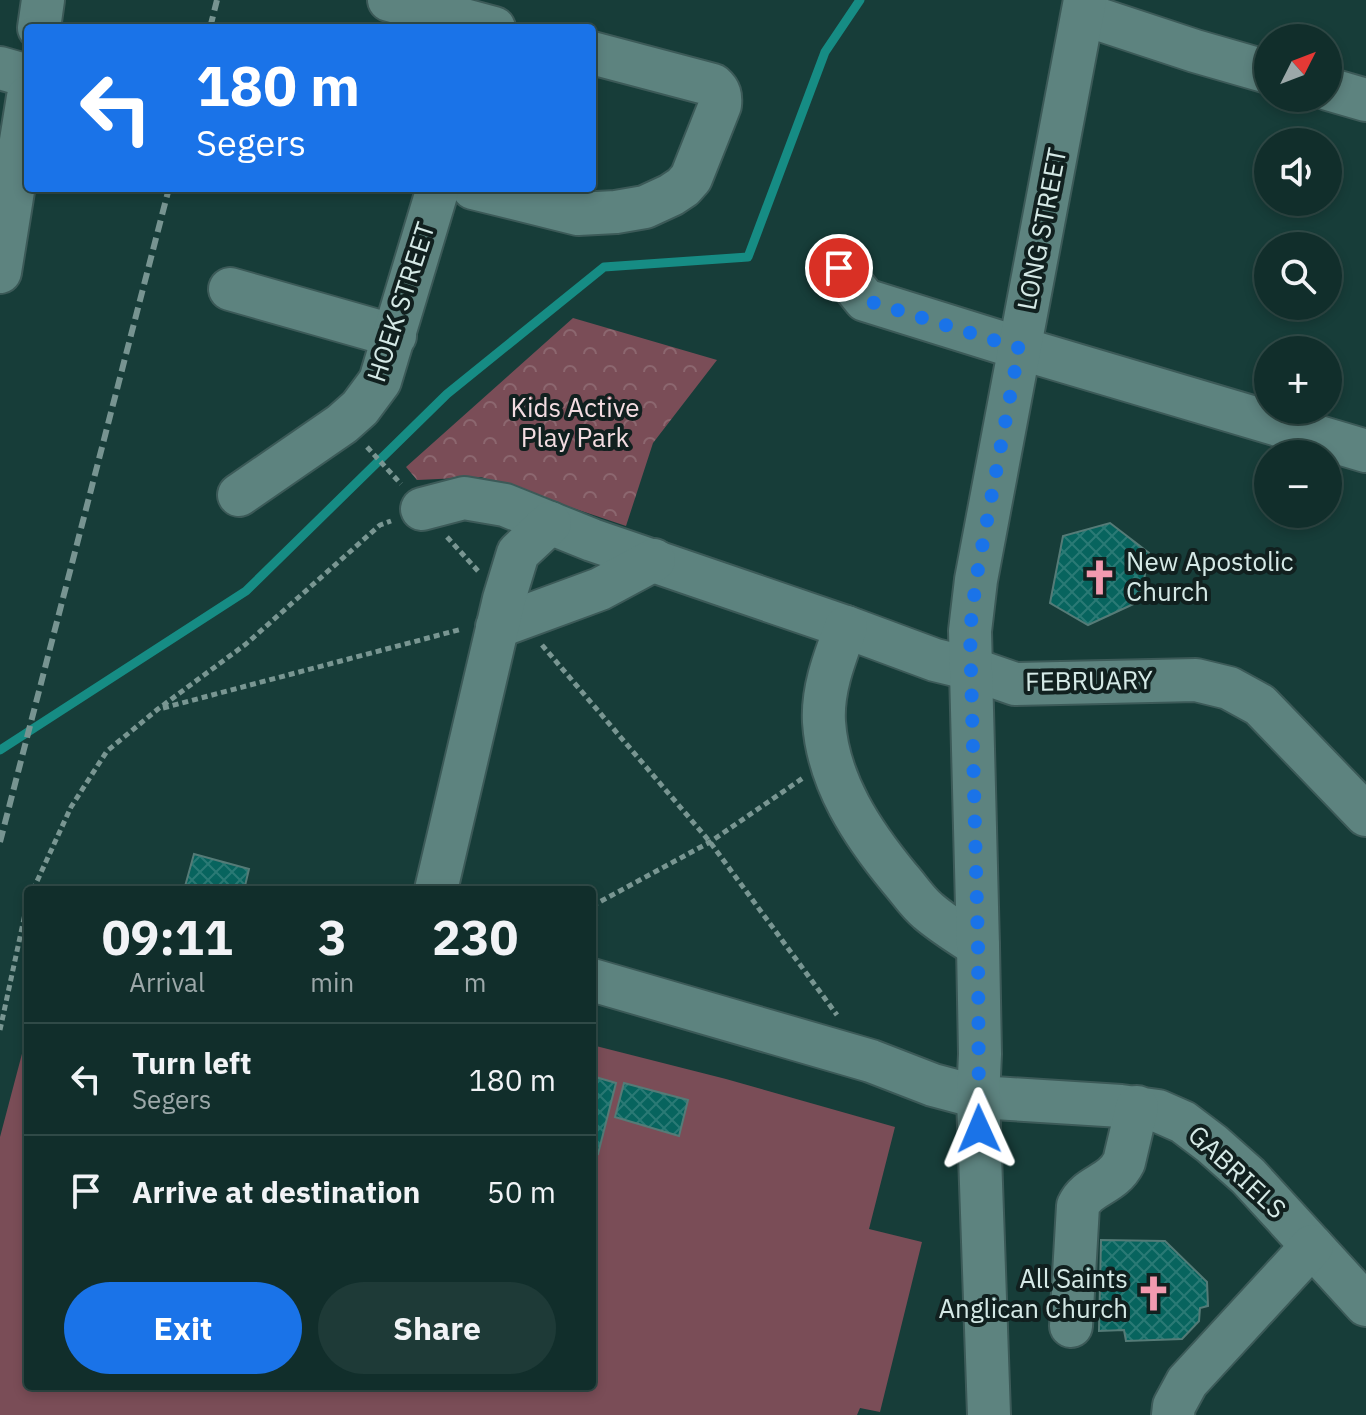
<!DOCTYPE html>
<html lang="en">
<head>
<meta charset="utf-8">
<style>
	:root { --surface:#112e2b; --page:#1e3a37; --text:#f1f3f6; --muted:#9ca8a9; --line:#304a47; --accent:#1a73e8 }
	body { margin:0; font-family:"IBM Plex Sans",sans-serif; background:var(--page); color:var(--text); height:100vh; display:flex; flex-direction:column; font-size:30px; white-space:nowrap }
	* { box-sizing:border-box; margin:0 }
	p { font-size:26px; color:var(--muted) }
	.icon { flex:none; width:44px; height:44px; fill:none; stroke:currentColor; stroke-width:2; stroke-linecap:round; stroke-linejoin:round }
	.map { position:relative; flex:1; overflow:hidden }
	.drawer { position:absolute; left:24px; top:886px; width:572px; height:504px; display:flex; flex-direction:column; background:var(--surface); border-radius:8px; box-shadow:0 4px 12px #0003,0 0 0 2px var(--line) }
	.drawer>* { flex:none }
	.top-card { position:absolute; left:24px; top:24px; width:572px; height:168px; border-radius:8px; box-shadow:0 4px 12px #0003,0 0 0 2px var(--line); background:#1a73e8; color:#fff; overflow:hidden }
	.needle { width:52px; rotate:48deg }
	.tools { position:absolute; left:1254px; top:24px; display:grid; gap:16px }
	.tools a { display:grid; place-items:center; width:88px; height:88px; border-radius:50%; background:var(--surface); box-shadow:0 4px 12px #0003,0 0 0 2px var(--line); font-size:40px }
	.pin { position:absolute; display:grid; place-items:center; width:68px; height:68px; color:#fff; margin:-34px; border:4px solid #fff; border-radius:50%; box-shadow:0 2px 8px #0007 }
	.me { position:absolute; width:88px; margin:-44px; rotate:359deg; stroke-linejoin:round; filter:drop-shadow(0 0 6px #0008) }
	.turn { display:flex; align-items:center; gap:28px; height:168px; padding:0 40px; font-size:36px }
	.turn .icon { width:104px; height:104px; stroke-width:2.5 }
	.turn b { display:block; font-size:56px; line-height:68px }
	.eta { display:flex; justify-content:space-evenly; align-items:center; height:136px; text-align:center }
	.eta b { font-size:48px; font-weight:800; line-height:56px }
	.action { display:flex; gap:16px; margin-top:auto; padding:16px 40px }
	.action a { flex:1; height:92px; border-radius:48px; background:var(--accent); color:#fff; font-size:32px; font-weight:800; line-height:92px; text-align:center }
	.action a+a { background:var(--page); color:var(--text) }
	ul { padding:0; list-style:none }
	li { display:flex; align-items:center; gap:24px; height:112px; padding:0 40px; border-top:2px solid var(--line) }
	li div { flex:1 }
	li b { display:block; font-size:30px }
	li em { font-style:normal }
	.map>svg:first-child { display:block }
	.grass { fill:#7a4d57 }
	.park { fill:url(#park-crowns) }
	.lines { fill:none; stroke-linecap:round; stroke-linejoin:round }
	.stream { stroke:#168c84; stroke-width:9 }
	.building { fill:url(#building-cross-hatch); stroke:#557b77; stroke-width:2 }
	.minor-casing { stroke:#3c5a58; stroke-width:46 }
	.path { stroke:#799692; stroke-width:5; stroke-dasharray:6 4; stroke-linecap:butt }
	.minor { stroke:#5d837f; stroke-width:42 }
	.rail { stroke:#779491; stroke-width:6; stroke-dasharray:12 6; stroke-linecap:butt }
	.route { stroke:#1a73e8; stroke-width:14; stroke-dasharray:0 25.2 }
	.labels { text-anchor:middle; stroke-width:8; stroke-linejoin:round; paint-order:stroke }
	.street-label { font-size:26px; fill:#d5e9e6; stroke:#11201f }
	.park-label { font-size:26px; fill:#f3dce1; stroke:#11201f }
	.poi-label { font-size:26px; fill:#d5e9e6; stroke:#11201f; text-anchor:start }
</style>
</head>
<body>
<div class="map">
<svg width="1366" height="1415" viewBox="0 0 1366 1415">
	<defs>
		<pattern id="park-crowns" width="20" height="18" patternUnits="userSpaceOnUse" patternTransform="scale(2)"><rect width="20" height="18" fill="#7a4d57"/><path d="M2 6a3 3 0 1 1 6 0M12 15a3 3 0 1 1 6 0" fill="none" stroke="#8c676f"/></pattern>
		<pattern id="building-cross-hatch" width="8" height="8" patternUnits="userSpaceOnUse" patternTransform="scale(2)"><rect width="8" height="8" fill="#07645e"/><path d="M0 0l8 8M0 8l8-8" fill="none" stroke="#2a7a75"/></pattern>
	</defs>
	<rect width="100%" height="100%" fill="#173d39"/>
	<path class="grass" d="M28 1031V1386H592V1045L726 1079 895 1127 869 1229 922 1242 880 1412 860 1408 857 1415H0V1137Z"/>
	<path class="park" d="M573 318 717 360 653 443 626 526 481 477 417 480 406 467Z"/>
	<g class="lines">
		<path class="stream" d="M0 750 246 591 447 394 604 267 748 257 825 52 860 0"/>
	</g>
	<g class="building">
		<path d="M1110 523 1149 553 1140 601 1088 625 1050 603 1063 536Z"/>
		<path d="M194 854 249 869 244 890H184Z"/>
		<path d="M592 1076 616 1083 598 1154 592 1152Z"/>
		<path d="M624 1083 688 1100 679 1136 615 1117Z"/>
		<path d="M1101 1240 1165 1241 1207 1282 1208 1306 1200 1308 1199 1321 1182 1339 1126 1341 1124 1330 1099 1331Z"/>
	</g>
	<g class="lines">
		<defs>
			<g id="minor">
				<path d="M389 0 494 28"/>
				<path d="M1083 14 1195 51 1268 72"/>
				<path d="M39 28 43 0"/>
				<path d="M0 68 28 76"/>
				<path d="M1328 89 1366 100"/>
				<path d="M473 188 578 214 616 212 645 207 671 195 683 187 691 178 720 105C721 96 720 91 713 85L592 53"/>
				<path d="M839 268 865 300 1019 348 1366 451"/>
				<path d="M0 272 28 97"/>
				<path d="M230 289 395 336"/>
				<path d="M239 495 342 424 360 408 380 381 438 188"/>
				<path d="M422 509 464 498 505 505 592 540 846 627 935 660 972 669 1015 684 1196 680 1229 688 1260 705 1366 815"/>
				<path d="M497 627 600 589 654 560"/>
				<path d="M846 627C835 657 822 689 824 722 828 782 862 833 900 879 909 889 917 902 928 911 943 924 961 935 978 946"/>
				<path d="M436 890 504 599 518 553 550 523"/>
				<path d="M592 980 871 1061 933 1085 978 1097 1121 1106 1158 1111 1183 1122 1212 1144 1248 1176 1366 1305"/>
				<path d="M1071 1326 1078 1206C1088 1184 1112 1186 1124 1162L1137 1107"/>
				<path d="M989 1415 978 1097 980 1054 978 946 970 631 976 580 1085 0"/>
				<path d="M1173 1415 1174 1406 1187 1382 1312 1246"/>
			</g>
		</defs>
		<use href="#minor" class="minor-casing"/>
		<g class="path">
			<path d="M367 447 401 484"/>
			<path d="M447 537 478 571"/>
			<path d="M542 645 710 842 837 1015"/>
			<path d="M163 708 462 629"/>
			<path d="M33 890 71 807 107 751 158 709 246 644 380 525 391 521"/>
			<path d="M592 906 710 842 803 778"/>
			<path d="M0 1030 28 900"/>
		</g>
		<use href="#minor" class="minor"/>
		<g class="rail">
			<path d="M210 28 217 0"/>
			<path d="M0 842 169 188"/>
		</g>
	</g>
	<g class="lines">
		<path class="route" d="M839 268 865 300 1019 348 976 580 970 631 978 946 979 1129"/>
	</g>
	<defs>
		<symbol id="church-bare" viewBox="-9 -9 18 18"><path d="M-1.2-6h2.4v3.5h3.3v2.4h-3.3V6h-2.4V-.1h-3.3v-2.4h3.3Z" fill="#f29aaf" stroke="#11201f" stroke-width="2.5" paint-order="stroke"/></symbol>
	</defs>
	<g fill-rule="evenodd">
		<use href="#church-bare" x="1074" y="552" width="51" height="51"/>
		<use href="#church-bare" x="1128" y="1268" width="51" height="51"/>
	</g>
	<g class="labels">
		<g class="street-label">
			<text transform="translate(1042 229) rotate(-79)" y="9">LONG STREET</text>
			<text transform="translate(401 302) rotate(-72)" y="9">HOEK STREET</text>
			<text transform="translate(1089 681) rotate(-1)" y="9">FEBRUARY</text>
			<text transform="translate(1237 1172) rotate(43)" y="9">GABRIELS</text>
		</g>
		<g class="park-label">
			<text x="575" y="417">Kids Active<tspan x="575" dy="30">Play Park</tspan></text>
		</g>
		<g class="poi-label">
			<text x="1126" y="571">New Apostolic<tspan x="1126" dy="30">Church</tspan></text>
			<text x="1128" y="1288" text-anchor="end">All Saints<tspan x="1128" dy="30">Anglican Church</tspan></text>
		</g>
	</g>
</svg>
<div class="tools">
<a><svg class="needle" viewBox="-14 -14 28 28"><path d="M0-13l5 13h-10z" fill="#e53935"/><path d="M0 13l5-13h-10z" fill="#9ca8a9"/></svg></a>
<a><svg class="icon" aria-label="sound" viewBox="0 0 24 24"><path d="M4 9h4l5-4v14l-5-4H4zM17 9q2 3 0 6"/></svg></a>
<a><svg class="icon" aria-label="search" viewBox="0 0 24 24"><circle cx="10" cy="10" r="6"/><path d="M15 15l6 6"/></svg></a>
<a>+</a>
<a>−</a>
</div>
<div class="pin" style="left:839px;top:268px;background:#d93025"><svg class="icon" aria-label="arrive" viewBox="0 0 24 24"><path d="M6 21V4h12l-3 4 3 4H6"/></svg></div>
<svg class="me" style="left:979px;top:1129px" viewBox="-20 -20 40 40"><path d="M0-17L14 15 0 8-14 15z" fill="#1a73e8" stroke="#fff" stroke-width="4"/></svg>
<div class="top-card">
<div class="turn"><svg class="icon" aria-label="left" viewBox="0 0 24 24"><path d="M17 20v-9H6M10 6l-5 5 5 5"/></svg><div><b>180 m</b>Segers</div></div>
</div>
<section class="drawer">
<div class="eta">
<div><b>09:11</b><p>Arrival</p></div>
<div><b>3</b><p>min</p></div>
<div><b>230</b><p>m</p></div>
</div>
<ul>
<li><svg class="icon" aria-label="left" viewBox="0 0 24 24"><path d="M17 20v-9H6M10 6l-5 5 5 5"/></svg><div><b>Turn left</b><p>Segers</p></div><em>180 m</em></li>
<li><svg class="icon" aria-label="arrive" viewBox="0 0 24 24"><path d="M6 21V4h12l-3 4 3 4H6"/></svg><div><b>Arrive at destination</b></div><em>50 m</em></li>
</ul>
<div class="action"><a>Exit</a><a>Share</a></div>
</section>
</div>
</body>
</html>
